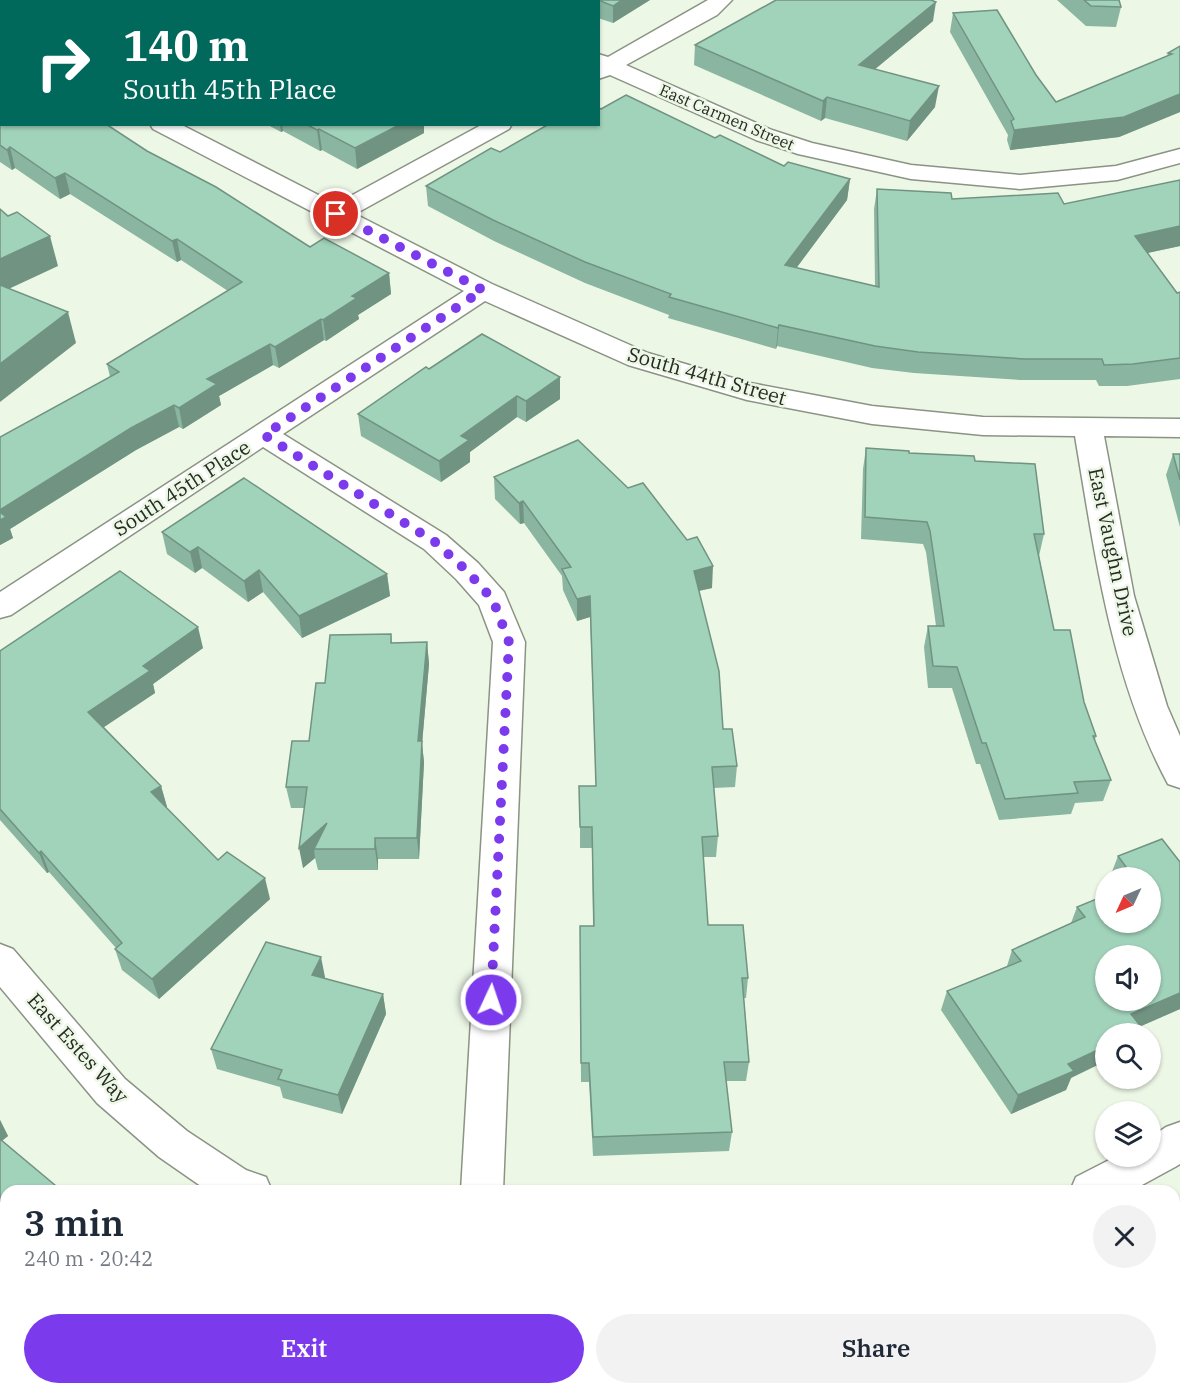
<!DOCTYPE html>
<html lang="en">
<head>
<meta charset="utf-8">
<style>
	:root { --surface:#fff; --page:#f2f2f3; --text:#1f2937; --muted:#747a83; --accent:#7c3aed }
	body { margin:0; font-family:"IBM Plex Serif",serif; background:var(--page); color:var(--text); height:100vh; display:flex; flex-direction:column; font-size:22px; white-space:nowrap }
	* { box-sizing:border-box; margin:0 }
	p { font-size:20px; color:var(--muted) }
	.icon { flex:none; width:33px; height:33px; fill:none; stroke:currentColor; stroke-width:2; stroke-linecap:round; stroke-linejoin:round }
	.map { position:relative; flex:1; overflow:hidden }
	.details { position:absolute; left:0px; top:1185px; width:1180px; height:210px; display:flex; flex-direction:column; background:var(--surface); border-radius:18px 18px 0 0; box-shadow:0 2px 4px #0004 }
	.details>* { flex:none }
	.top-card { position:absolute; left:0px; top:0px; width:600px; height:126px; box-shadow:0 2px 4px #0004; background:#00695c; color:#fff; overflow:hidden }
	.needle { width:39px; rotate:226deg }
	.buttons { position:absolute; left:1095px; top:867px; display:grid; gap:12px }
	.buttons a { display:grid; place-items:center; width:66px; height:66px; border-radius:50%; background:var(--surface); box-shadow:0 2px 4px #0004; font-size:30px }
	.pin { position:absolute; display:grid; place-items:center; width:51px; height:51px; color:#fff; margin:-26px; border:3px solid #fff; border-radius:50%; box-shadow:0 2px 6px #0007 }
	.me { position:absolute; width:66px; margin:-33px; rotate:3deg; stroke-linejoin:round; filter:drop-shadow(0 0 4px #0008) }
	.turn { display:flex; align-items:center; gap:21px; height:126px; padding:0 24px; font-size:27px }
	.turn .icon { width:78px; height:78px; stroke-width:2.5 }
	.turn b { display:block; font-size:42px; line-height:51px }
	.round { display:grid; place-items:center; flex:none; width:63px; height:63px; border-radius:32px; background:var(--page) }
	.headline { display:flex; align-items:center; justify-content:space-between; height:102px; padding:0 24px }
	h1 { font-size:36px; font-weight:600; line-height:45px }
	.action { display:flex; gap:12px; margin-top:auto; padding:12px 24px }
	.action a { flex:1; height:69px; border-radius:36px; background:var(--accent); color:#fff; font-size:24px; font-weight:600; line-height:69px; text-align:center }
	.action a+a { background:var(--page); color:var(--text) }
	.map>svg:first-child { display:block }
	.green { fill:#eed7c0 }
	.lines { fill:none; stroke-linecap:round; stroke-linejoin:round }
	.street-casing { stroke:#8b9384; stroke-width:3 }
	.street { fill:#fff; fill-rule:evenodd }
	.wall { fill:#8ab5a0 }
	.shaded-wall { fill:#719382 }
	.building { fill:#a1d2ba; stroke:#719382; stroke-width:1.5; fill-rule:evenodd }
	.route { stroke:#7c3aed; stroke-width:10; stroke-dasharray:0 18 }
	.labels { text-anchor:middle; stroke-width:5; stroke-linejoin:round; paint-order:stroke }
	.far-street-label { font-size:16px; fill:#272b25; stroke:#edf7e6 }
	.street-label { font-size:20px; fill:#272b25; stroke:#edf7e6 }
</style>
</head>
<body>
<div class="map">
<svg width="1180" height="1395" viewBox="0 0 1180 1395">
	<rect width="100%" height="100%" fill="#edf7e6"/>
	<path class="green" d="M894 1389H1105L1111 1395H895Z"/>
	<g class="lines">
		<defs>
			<g id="street">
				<path d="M448 0H471L472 2H449Z"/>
				<path d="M708 0H732L717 15 626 65 772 130 812 143 911 165 1020 175 1116 166 1180 149V163L1117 180 1020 189 911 179 798 154 756 140 610 75 598 79V54L608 57Z"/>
				<rect x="0" y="8" width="2" height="13"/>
				<path d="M150 124H180L336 204 483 124H512L509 129 355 214 492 284 648 353 750 383 872 406 983 417 1180 419V437L1104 436 1134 596 1167 706 1180 736V788L1168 784C1111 678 1095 554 1075 436L983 435 872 424 747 400 628 365 485 301 283 434 446 535 478 563 504 592 525 642 503 1191H461L493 642 479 605 456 579 424 549 263 447 11 615 0 618V592L464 291 153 129Z"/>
				<path d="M0 944 13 949 125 1079 187 1131 246 1170 266 1177 272 1191H208L159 1157 97 1103 0 987Z"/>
				<path d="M1180 1122V1164L1175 1167 1131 1191H1070L1076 1177 1117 1156H1150V1138L1166 1127Z"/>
			</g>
		</defs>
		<use href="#street" class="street-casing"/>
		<use href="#street" class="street"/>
	</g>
	<g class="wall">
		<path d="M48 0H414L418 2H50Z"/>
		<path d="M541 0H650L613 23 598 18V2H544Z"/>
		<path d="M1057 0H1119L1121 7 1116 27 1086 26Z"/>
		<path d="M953 13 1036 75 1056 102 1167 57 1168 53 1180 46V112L1119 137 1010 150 1007 140 1008 135 950 32Z"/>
		<path d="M933 21 875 69 935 107 907 141 825 118 821 121 694 65 695 45Z"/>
		<path d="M0 65 2 124 147 151 310 247 389 273 391 294 358 315 359 319 326 341 324 340 279 368 273 365 219 396 221 405 183 429 179 427 136 450 10 529 13 538 0 545V437L110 377 107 364 228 291 181 260 177 262 70 194 60 199 15 168 12 170 0 162Z"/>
		<path d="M601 109 715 138 784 166 850 179 847 200 796 268 875 286 874 209 877 189 952 199 1064 204 1180 180V246L1147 253 1177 293 1180 292V379L1127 386H1099L1096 380H1020L914 373 872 368 777 346 776 349 668 318 669 315 585 283 494 241 428 206 426 186 500 152Z"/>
		<path d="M266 124H424V133L357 169 322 150 320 151 283 131 281 132Z"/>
		<path d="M429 369 560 377V399L526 422 517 417 470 452V462L441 482 361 436 358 414Z"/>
		<path d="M866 448 975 461 1044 534 1039 556 1054 630 1084 702 1096 736 1095 740 1111 780 1103 801 1075 803 1071 814 999 820 980 764H976L952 688H928L924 647 928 626H936L926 552 923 544 861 539 863 469Z"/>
		<path d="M1173 454H1180V527L1166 475Z"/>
		<path d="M494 477 712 588 699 591 723 729 737 766 735 787 714 788 718 836 716 857H703L708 925 748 978 746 998H744L749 1062 746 1081H726L732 1132 729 1151 593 1156 589 1082H581L580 926H593L592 848H580V807L596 786 590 617 577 621 563 590 562 576 524 523 520 524 495 499Z"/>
		<path d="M162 532 387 574 390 596 302 638 263 592 248 602 202 568 195 573 167 554Z"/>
		<path d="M391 634 392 643 427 642 429 664 422 744 424 762 419 859H378V870H318L315 858 303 868 304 808H291L286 787 309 741 325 683Z"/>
		<path d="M203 648 153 684 155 693 104 727 161 786 167 807 166 808 218 860 270 899 159 999 122 970 115 949 116 948 49 872 47 873 0 820V651Z"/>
		<path d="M1162 839 1180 1009 1141 1026 1071 1078 1066 1090 1011 1114 941 1010 947 991 1007 966 1012 950 1071 923 1077 907 1150 878 1110 877 1118 856Z"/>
		<path d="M325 977 324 979 383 994 386 1014 342 1114 283 1098 280 1087 217 1069 211 1049Z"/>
		<path d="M0 1120 8 1136 2 1141 6 1191V1354L0 1350Z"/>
		<path d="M56 1389H389L387 1395H60Z"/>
		<path d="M1149 1389H1174L1180 1395H1154Z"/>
	</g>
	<g class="shaded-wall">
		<path d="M622 0H650L613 23V6Z"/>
		<path d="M936 2 933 21 856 85 859 65Z"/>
		<path d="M939 86 935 107 907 141 910 121Z"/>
		<path d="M1180 94V112L1119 137 1010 150 1014 130Z"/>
		<path d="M827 97 825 118 821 121 823 101Z"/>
		<path d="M280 124H282L283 131 281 132Z"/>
		<path d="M401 124H424V133L357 169 355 148Z"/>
		<path d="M319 129 322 150 320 151 317 130Z"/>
		<path d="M10 147 15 168 12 170 7 150Z"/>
		<path d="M65 173 70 194 60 199 55 178Z"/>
		<path d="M850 179 847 200 783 286 785 265Z"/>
		<path d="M1180 226V246L1129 257 1135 236Z"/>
		<path d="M50 236 58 266 0 293V259Z"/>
		<path d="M177 239 181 260 177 262 172 241Z"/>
		<path d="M389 273 391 294 358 315 359 319 326 341 323 320 352 296Z"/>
		<path d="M68 312 76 343 0 402V364Z"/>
		<path d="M321 319 324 340 279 368 275 347Z"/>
		<path d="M779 325 777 346 776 349 778 328Z"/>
		<path d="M270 344 273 365 219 396 221 405 183 429 179 408 207 379Z"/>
		<path d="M560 377V399L526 422V401Z"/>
		<path d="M517 396V417L470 452V462L441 482 439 461 461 436Z"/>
		<path d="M174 405 179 427 136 450 10 529 13 538 0 545V510L131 428Z"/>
		<path d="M523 501 524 523 520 524 519 503Z"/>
		<path d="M198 547 202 568 195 573 190 552Z"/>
		<path d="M713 566 712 588 693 592 694 571Z"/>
		<path d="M259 570 263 592 248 602 244 581Z"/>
		<path d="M387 574 390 596 302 638 299 616Z"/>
		<path d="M590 596V617L577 621V599Z"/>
		<path d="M198 627 203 648 153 684 155 693 95 733 88 712 143 666Z"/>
		<path d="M427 642 429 664 422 744 424 762 419 859 417 838 418 741Z"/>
		<path d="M161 786 167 807 157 813 151 792Z"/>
		<path d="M327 823 314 849 315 858 303 868 299 848Z"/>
		<path d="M375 838 378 859V870L375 849Z"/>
		<path d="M41 851 49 872 47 873 39 853Z"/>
		<path d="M265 878 270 899 159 999 152 979Z"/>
		<path d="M321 957 325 977 316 995 312 975Z"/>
		<path d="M1180 993V1009L1123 1034 1131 1014Z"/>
		<path d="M383 994 386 1014 342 1114 338 1095Z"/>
		<path d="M1142 1028 1139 1034H1130Z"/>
		<path d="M1106 1046V1061L1071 1078 1066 1090 1011 1114 1018 1095 1068 1064Z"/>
		<path d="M0 1120 8 1136 0 1142Z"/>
		<path d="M380 1389H389L387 1395H378Z"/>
	</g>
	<g class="building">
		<path d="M76 0H414L418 2H78Z"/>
		<path d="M580 0H597L594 2H584Z"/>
		<path d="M598 0H622L613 6Z"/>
		<path d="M776 0H931L936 2 859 65 939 86 910 121 827 97 823 101 695 45Z"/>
		<path d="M1084 0H1119L1121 7 1091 6Z"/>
		<path d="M997 10 1036 75 1056 102 1172 54 1168 53 1180 46V94L1124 117 1014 130 1011 121 1014 119 953 13Z"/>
		<path d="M0 65 2 66V124H106L147 151 216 187 310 247 324 238 389 273 352 296 357 298 323 320 321 319 275 347 270 344 207 379 217 384 179 408 174 405 131 428 0 510V437L119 372 107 364 242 282 177 239 172 241 65 173 55 178 10 147 7 150 0 145Z"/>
		<path d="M626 95 715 138 720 135 784 166 788 162 850 179 785 265 879 287 877 189 951 193 952 199 1058 193 1064 204 1180 180V226L1135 236 1177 293 1180 292V358L1133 364 1104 365 1102 359H1025L918 352 875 346 779 325 778 328 669 297 671 294 585 262 493 220 426 186 491 148 500 152 549 124H598V107L601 109Z"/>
		<path d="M306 124H401L355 148 319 129 317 130Z"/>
		<path d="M0 209 8 216 17 212 50 236 0 259Z"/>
		<path d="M0 285 68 312 0 364Z"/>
		<path d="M482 334 560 377 526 401 517 396 461 436 469 440 439 461 358 414 426 367 429 369Z"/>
		<path d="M578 440 628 488 643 483 687 540 697 537 713 566 694 571 719 671 723 729H732L737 766 712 767 718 836 702 837 708 925H743L748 978H742L749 1062H724L732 1132 593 1137 589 1063H581L580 926H594L592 827H580L579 786H596L590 596 577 599 562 569 571 567 523 501 519 503 494 477Z"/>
		<path d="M866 448 909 451V453L974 456 975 461 1035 464 1044 534H1034L1054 630H1070L1084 702 1096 736H1093L1111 780 1074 782 1078 793 1005 799 986 743H982L957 667 933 666 928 626H944L930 531 927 522 865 517Z"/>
		<path d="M1173 454H1180V480Z"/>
		<path d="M244 478 387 574 299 616 259 570 244 581 198 547 190 552 162 532Z"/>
		<path d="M0 512 6 517 0 520Z"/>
		<path d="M120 571 198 627 143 666 150 671 88 712 161 786 151 792 218 860 227 852 265 878 152 979 115 949 122 943 41 851 39 853 0 809V651Z"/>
		<path d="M391 634V643L427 642 418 741H422L417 838H375V849H314L327 823 299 848 307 787H286L292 741H309L316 683H325L330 635Z"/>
		<path d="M1162 839 1180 862V993L1131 1014 1142 1028 1130 1034H1106V1046L1068 1064 1074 1071 1018 1095 947 991 1021 961 1012 950 1085 917 1077 907 1106 895V922H1150V878H1134L1118 856ZM1106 956H1150V1000H1106Z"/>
		<path d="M266 942 321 957 312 975 383 994 338 1095 278 1079 282 1070 211 1049Z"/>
		<path d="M0 1139 62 1191H6V1344L0 1340Z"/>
		<path d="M1180 1275V1395L1174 1389V1279Z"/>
		<path d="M65 1389H380L378 1395H77Z"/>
		<path d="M413 1389H875L876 1392 896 1393V1395H412Z"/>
	</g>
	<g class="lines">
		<path class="route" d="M336 214 483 290 264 435 435 542 467 571 493 600 509 642 491 1000"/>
	</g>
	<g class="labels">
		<g class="far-street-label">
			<text transform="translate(727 117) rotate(23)" y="6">East Carmen Street</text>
		</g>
		<g class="street-label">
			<text transform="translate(707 376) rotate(16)" y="7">South 44th Street</text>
			<text transform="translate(182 488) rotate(-33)" y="7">South 45th Place</text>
			<text transform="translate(1113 552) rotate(78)" y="7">East Vaughn Drive</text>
			<text transform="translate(78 1048) rotate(48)" y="7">East Estes Way</text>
		</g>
	</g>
</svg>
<div class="buttons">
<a><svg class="needle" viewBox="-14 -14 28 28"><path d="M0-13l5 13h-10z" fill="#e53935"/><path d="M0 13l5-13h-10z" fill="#747a83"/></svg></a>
<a><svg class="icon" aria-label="sound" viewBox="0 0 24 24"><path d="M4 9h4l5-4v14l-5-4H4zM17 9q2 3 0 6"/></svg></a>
<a><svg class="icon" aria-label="search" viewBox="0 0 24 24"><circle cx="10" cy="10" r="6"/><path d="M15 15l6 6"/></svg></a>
<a><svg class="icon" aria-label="layers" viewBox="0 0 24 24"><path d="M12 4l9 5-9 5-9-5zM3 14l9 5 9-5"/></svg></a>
</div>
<div class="pin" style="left:336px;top:214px;background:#d93025"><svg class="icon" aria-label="arrive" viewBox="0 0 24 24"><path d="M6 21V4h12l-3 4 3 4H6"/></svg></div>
<svg class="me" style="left:491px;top:1000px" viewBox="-20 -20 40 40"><circle r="17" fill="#7c3aed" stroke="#fff" stroke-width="3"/><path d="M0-11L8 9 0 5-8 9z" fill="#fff"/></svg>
<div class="top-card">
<div class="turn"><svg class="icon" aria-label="right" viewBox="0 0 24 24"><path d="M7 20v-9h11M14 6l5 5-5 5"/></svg><div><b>140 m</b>South 45th Place</div></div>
</div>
<section class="details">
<div class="headline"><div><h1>3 min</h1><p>240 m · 20:42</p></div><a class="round"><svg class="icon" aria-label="close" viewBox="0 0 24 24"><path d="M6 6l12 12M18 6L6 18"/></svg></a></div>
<div class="action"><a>Exit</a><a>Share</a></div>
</section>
</div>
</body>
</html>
